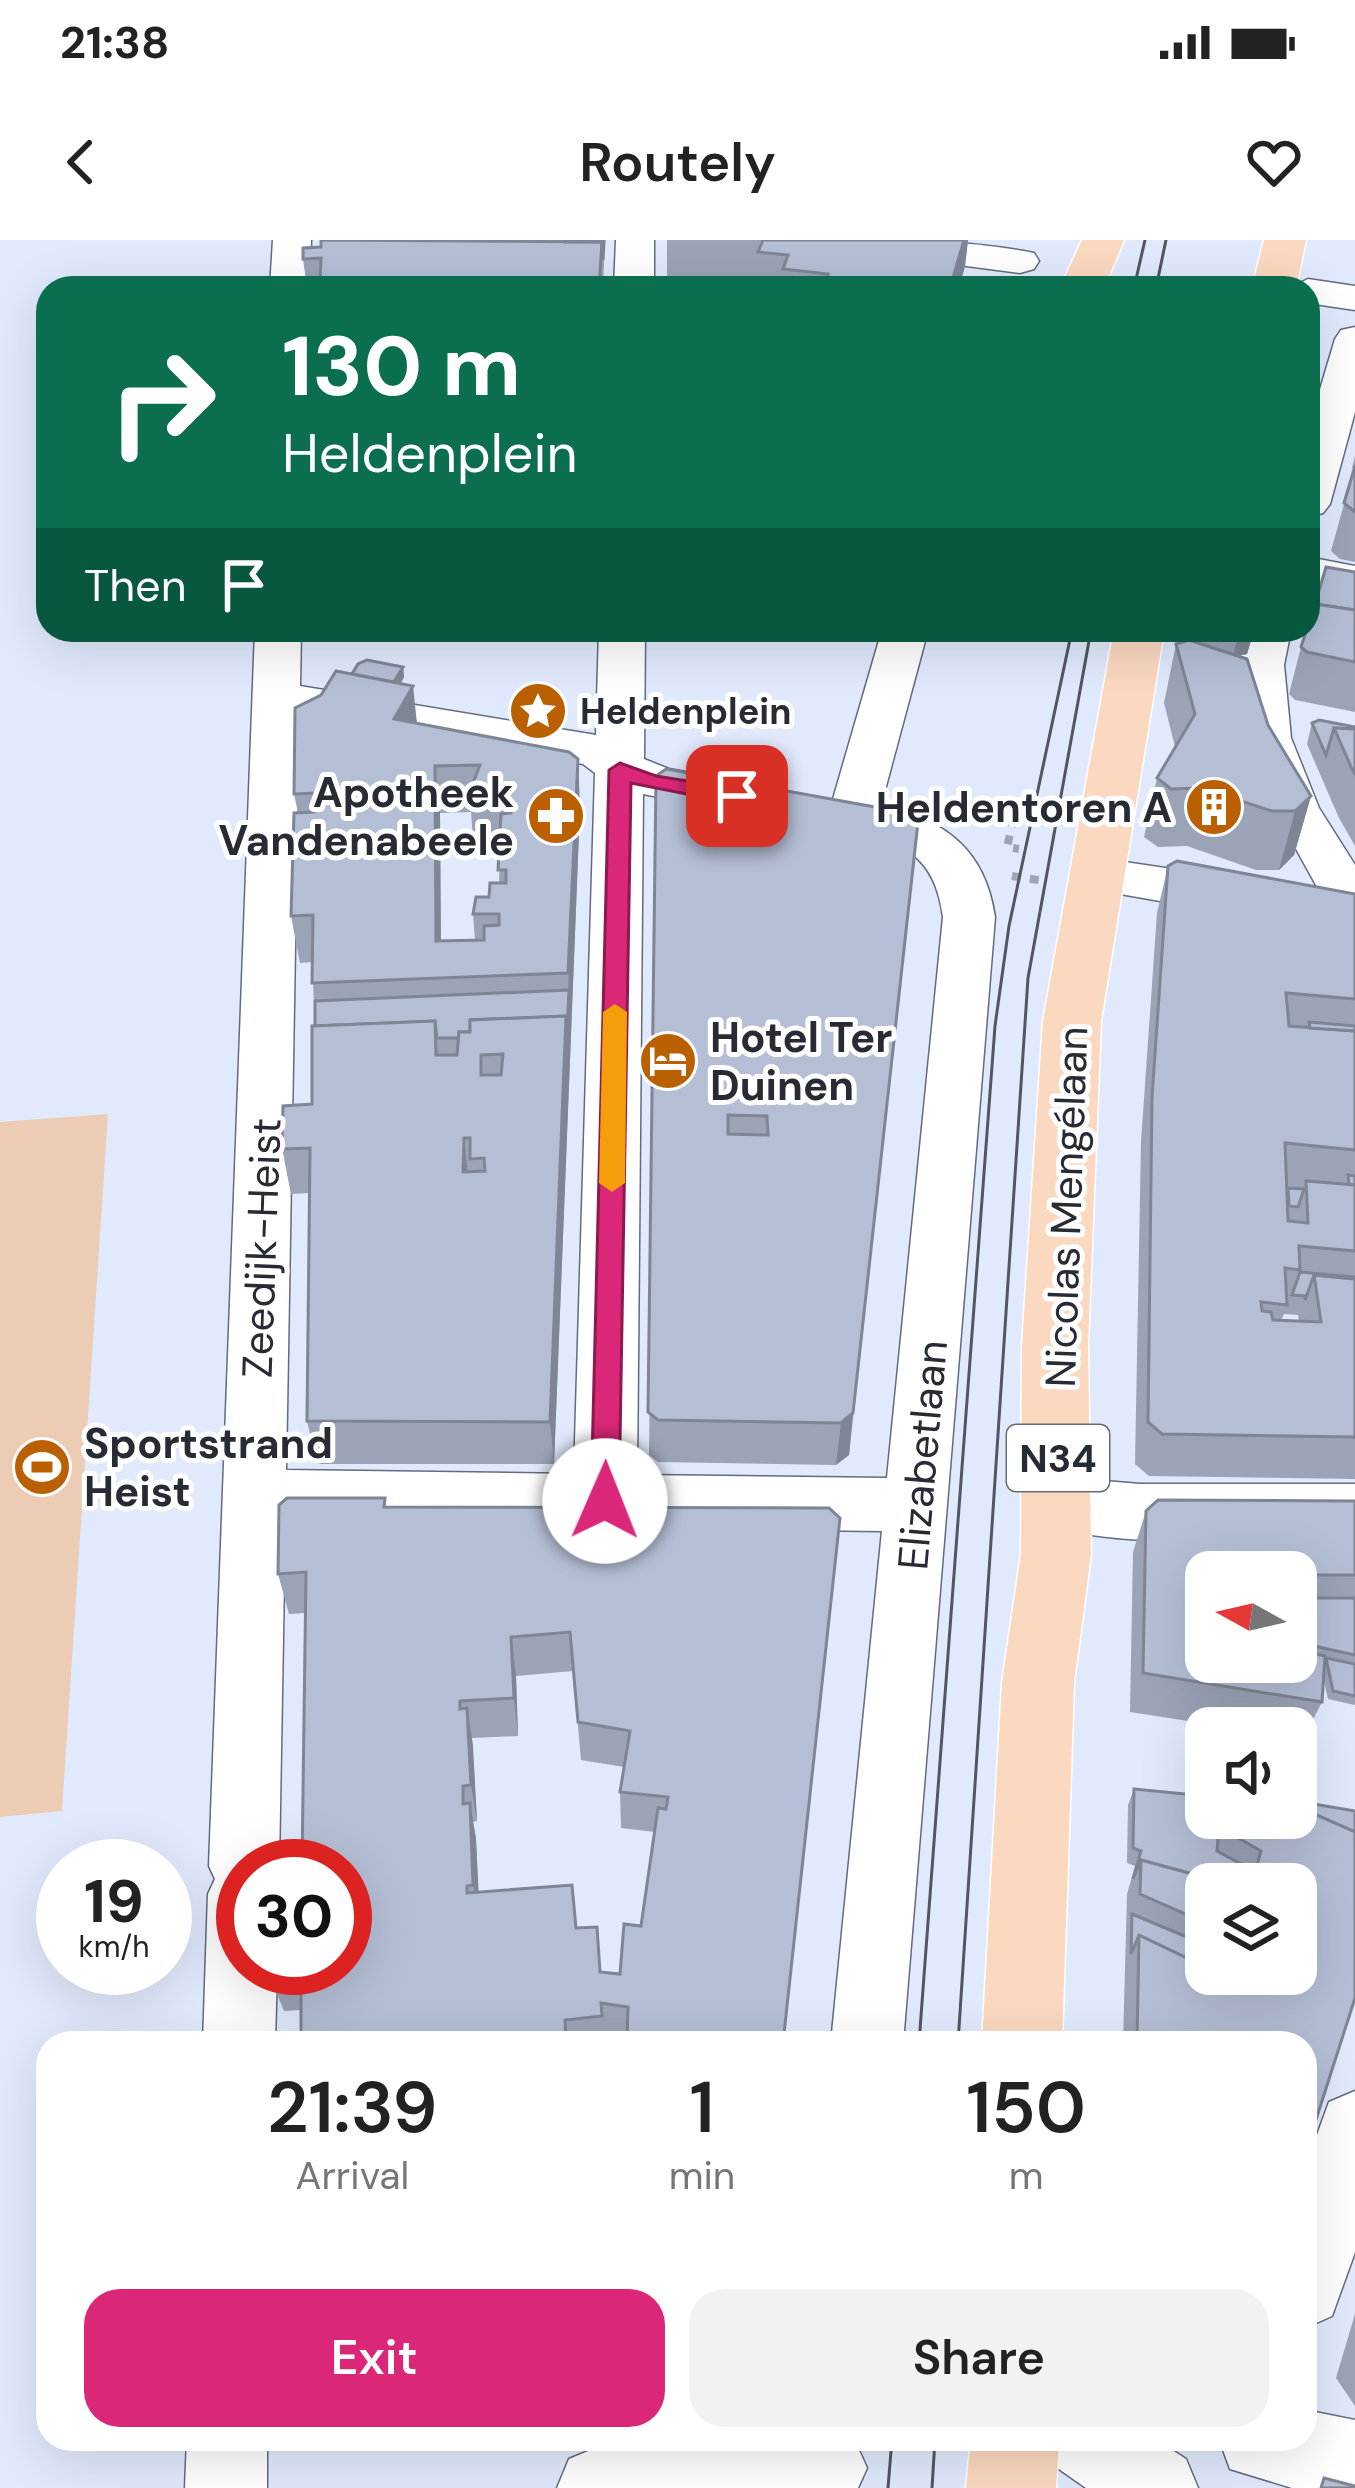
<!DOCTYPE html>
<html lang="en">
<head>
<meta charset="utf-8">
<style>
	:root { --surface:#fff; --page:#f2f2f2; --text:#222; --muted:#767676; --accent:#db2777 }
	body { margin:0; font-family:"DM Sans",sans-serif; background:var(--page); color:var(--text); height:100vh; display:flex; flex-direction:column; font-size:45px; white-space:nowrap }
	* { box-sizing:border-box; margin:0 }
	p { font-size:39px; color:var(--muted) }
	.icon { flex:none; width:66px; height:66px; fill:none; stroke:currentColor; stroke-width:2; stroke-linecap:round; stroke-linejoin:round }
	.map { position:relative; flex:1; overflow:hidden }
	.sheet { position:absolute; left:36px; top:1791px; width:1281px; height:420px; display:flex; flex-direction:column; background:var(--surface); border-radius:36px; box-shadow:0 12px 48px #0002 }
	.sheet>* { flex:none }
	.banner { position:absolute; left:36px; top:36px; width:1284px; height:366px; border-radius:36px; box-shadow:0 12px 48px #0002; background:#0b6e4f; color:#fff; overflow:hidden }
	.needle { width:78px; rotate:278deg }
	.fabs { position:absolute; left:1185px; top:1311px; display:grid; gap:24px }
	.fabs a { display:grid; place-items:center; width:132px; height:132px; border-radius:24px; background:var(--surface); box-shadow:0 12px 48px #0002; font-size:60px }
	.speed { position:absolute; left:36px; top:1599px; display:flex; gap:24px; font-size:60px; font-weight:700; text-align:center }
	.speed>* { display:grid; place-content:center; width:156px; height:156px; border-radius:50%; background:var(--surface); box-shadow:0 12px 48px #0002; line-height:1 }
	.speed small { font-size:30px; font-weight:400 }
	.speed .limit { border:18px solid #d22; background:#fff; color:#111 }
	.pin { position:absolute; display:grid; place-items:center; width:102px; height:102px; color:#fff; margin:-51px; border-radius:24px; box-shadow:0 6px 18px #0006 }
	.me { position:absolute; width:132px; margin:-66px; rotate:1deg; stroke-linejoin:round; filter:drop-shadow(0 0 9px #0008) }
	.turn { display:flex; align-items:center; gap:42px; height:252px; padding:0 48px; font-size:54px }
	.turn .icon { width:156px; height:156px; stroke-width:2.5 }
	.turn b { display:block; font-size:84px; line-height:102px }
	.then { display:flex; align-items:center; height:114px; padding:0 48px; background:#0003; gap:24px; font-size:45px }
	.eta { display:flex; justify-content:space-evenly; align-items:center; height:204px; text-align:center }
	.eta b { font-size:72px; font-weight:600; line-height:84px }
	.button { display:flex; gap:24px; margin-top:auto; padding:24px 48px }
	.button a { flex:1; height:138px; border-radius:36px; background:var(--accent); color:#fff; font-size:48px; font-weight:600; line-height:138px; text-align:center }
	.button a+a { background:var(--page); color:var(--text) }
	.status { display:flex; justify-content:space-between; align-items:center; height:84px; padding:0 60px; background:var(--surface); direction:ltr }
	.status svg { height:33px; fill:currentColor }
	header { display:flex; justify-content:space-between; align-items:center; height:156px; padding:0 48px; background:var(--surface); font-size:54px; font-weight:600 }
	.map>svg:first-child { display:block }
	.green { fill:#edccb6 }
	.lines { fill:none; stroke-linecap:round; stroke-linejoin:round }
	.minor-casing { stroke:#626b7f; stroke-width:3 }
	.major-casing { stroke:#fff; stroke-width:3 }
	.path-far1 { stroke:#9da5b4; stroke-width:6; stroke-dasharray:6 6; stroke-linecap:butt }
	.path { stroke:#9da5b4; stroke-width:8; stroke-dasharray:9 9; stroke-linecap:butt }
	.minor { fill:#fff; fill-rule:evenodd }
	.major { fill:#fbd8c0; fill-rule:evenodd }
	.tram { stroke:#515660; stroke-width:3 }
	.wall { fill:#9ba3b7; fill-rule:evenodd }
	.shaded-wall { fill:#7e8595 }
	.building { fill:#b4bed5; stroke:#7e8595; stroke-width:3; fill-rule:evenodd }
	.route { fill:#db2777; stroke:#8e194d; stroke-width:3 }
	.slow { fill:#f59e0b }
	.labels { text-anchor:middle; stroke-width:10; stroke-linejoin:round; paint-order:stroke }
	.far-poi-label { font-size:36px; font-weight:bold; fill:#272b33; stroke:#fff; text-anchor:start }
	.shield { fill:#fff; stroke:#686b70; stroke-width:3 }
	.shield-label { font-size:39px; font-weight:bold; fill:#272b33 }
	.poi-label { font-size:42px; font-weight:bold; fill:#272b33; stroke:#fff; text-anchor:end }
	.street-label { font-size:42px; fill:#272b33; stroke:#fff }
</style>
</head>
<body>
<div class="status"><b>21:38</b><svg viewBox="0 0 49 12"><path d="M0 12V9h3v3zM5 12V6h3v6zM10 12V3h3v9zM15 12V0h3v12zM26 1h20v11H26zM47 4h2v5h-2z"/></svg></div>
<header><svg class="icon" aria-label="back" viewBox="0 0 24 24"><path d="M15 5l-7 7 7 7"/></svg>Routely<svg class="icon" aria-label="heart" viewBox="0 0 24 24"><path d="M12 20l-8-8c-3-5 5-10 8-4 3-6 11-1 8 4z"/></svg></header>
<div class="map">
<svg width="1355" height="2248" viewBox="0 0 1355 2248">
	<rect width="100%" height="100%" fill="#e1eafd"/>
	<path class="green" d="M108 874 62 1571 0 1577V882Z"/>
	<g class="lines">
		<defs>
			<g id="minor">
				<path d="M273 0H311L310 48H270Z"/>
				<path d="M616 0H654V48H614Z"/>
				<path d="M840 0C905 0 970 0 1034 13L1039 21 1034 29 1020 33 859 12 845 8Z"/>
				<path d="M1308 39 1355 46V70L1308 63V48H1290Z"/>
				<path d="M1355 87V172L1330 264 1323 273 1308 277V190L1335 99 1341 90Z"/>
				<path d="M1308 317 1355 326V354L1308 345Z"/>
				<path d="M255 390H301L300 446 596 495 599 390H645L644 519 669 529 752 544 760 556 752 568 735 572 643 554 637 1235 887 1238 943 677C933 600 887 602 824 585L816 573 824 561 833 559 882 390H928L881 565C945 580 985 609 995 677L903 1803H831L882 1291 285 1283 279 1626H243V1728H277L275 1803H203L208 1654 215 1639 209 1626ZM299 476 583 524 595 533 574 1234 286 1230Z"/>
				<path d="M1245 390H1291L1284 425 1291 498 1319 568 1355 625V679L1337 673 1316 645 1254 533 1237 461V425Z"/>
				<path d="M1098 618 1246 640 1264 646 1272 658 1264 670 1246 676 1080 647 1073 635 1080 623Z"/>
				<path d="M1057 1237 1140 1244H1355V1298C1262 1298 1121 1312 1035 1282L1026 1263 1035 1244Z"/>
				<path d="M1355 1851V2012L1332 2076 1305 2088V1928L1329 1862Z"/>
				<path d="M1305 2170 1355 2180V2248H1292L1230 2229 1219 2199H1305Z"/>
				<path d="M187 2199H267V2248H185Z"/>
				<path d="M693 2199H854L867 2228 858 2248H557L569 2219 598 2207Z"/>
				<path d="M1044 2199H1155L1186 2219 1198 2248H1086L1056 2227Z"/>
			</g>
			<g id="major">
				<path d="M1082 0H1124L1104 48H1060Z"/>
				<path d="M1264 0H1306L1296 48H1252Z"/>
				<path d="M1114 390H1164L1101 781 1088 1106 1091 1314 1074 1443 1062 1803H982L1002 1443 1021 1314 1022 1106 1043 781Z"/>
				<path d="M971 2199H1059L1056 2248H966Z"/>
			</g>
		</defs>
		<use href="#minor" class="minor-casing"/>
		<use href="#major" class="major-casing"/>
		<path class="path-far1" d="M1051 400 1053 390"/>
		<g class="path">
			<path d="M1014 578 1007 607 1019 609"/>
			<path d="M1012 636 1044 641"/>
		</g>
		<use href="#minor" class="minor"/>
		<use href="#major" class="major"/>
		<g class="tram">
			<path d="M1134 48 1145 0"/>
			<path d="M1156 48 1166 0"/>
			<path d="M919 1803 995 786 1009 686 1072 390"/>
			<path d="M958 1803 1028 738 1091 390"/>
			<path d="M888 2248 892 2199"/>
			<path d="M932 2248 935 2199"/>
		</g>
	</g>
	<g class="wall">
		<path d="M321 0H605L603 48H307L303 19 321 7Z"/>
		<path d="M667 0H968L965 26 959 48H665L667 39Z"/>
		<path d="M1355 216V322L1340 319 1331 311 1354 228H1352Z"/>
		<path d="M1355 332V472L1295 460 1289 454 1301 407Z"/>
		<path d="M1189 390H1254L1247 414 1237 416 1268 485 1311 556 1294 615 1279 630H1256L1187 606 1158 607 1144 597 1157 538 1175 507 1164 463 1176 404 1193 401Z"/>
		<path d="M403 427 404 437 401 443 417 483 580 567 554 1224H317L307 1181 310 953 291 954 282 909 312 864 315 786 312 722 300 723 291 676 298 573 294 554 321 455 352 434ZM471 572 473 600 500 604 499 643 473 674 475 701H441L440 573Z"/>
		<path d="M1312 483 1355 487V606L1339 578 1307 504Z"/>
		<path d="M656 536 918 582 849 1215 836 1225 658 1222 649 1215Z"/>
		<path d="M1168 626 1355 654V1239L1149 1236 1135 1224 1141 902 1157 673ZM1284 1074 1298 1075 1299 1081 1281 1080Z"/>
		<path d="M1355 1261V1465L1328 1459 1323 1436 1322 1462 1303 1499 1296 1498V1488H1233L1130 1472 1133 1312 1146 1271ZM1206 1332H1296V1422Z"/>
		<path d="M386 1267 829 1268 783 1803H301V1770L284 1771 271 1739 345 1728 305 1373 289 1374 278 1334ZM573 1431 581 1520 624 1527 620 1552 621 1588 655 1592 641 1686 620 1734 600 1732 576 1688 478 1653 476 1599 473 1582 477 1581 472 1498 518 1496 516 1436ZM603 1795 627 1798V1802L604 1798Z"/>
		<path d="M1134 1549 1206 1578H1296L1305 1803H1123L1127 1654 1135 1626 1127 1623 1128 1565ZM1206 1644H1296V1734H1206Z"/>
		<path d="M1355 2074V2166L1336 2138Z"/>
	</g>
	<g class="shaded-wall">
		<path d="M964 0H968L965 26 959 48H950Z"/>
		<path d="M1239 390H1254L1247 414 1233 417Z"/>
		<path d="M403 427 404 437 395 454 393 444Z"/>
		<path d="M413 446 418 493 394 479Z"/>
		<path d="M578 519 580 567 554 1224 550 1182Z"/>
		<path d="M435 526 440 573 441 738 436 701Z"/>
		<path d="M1311 556 1294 615 1279 630 1295 571Z"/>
		<path d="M464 898 469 944 463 932Z"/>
		<path d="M853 1173 849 1215 836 1225 841 1183Z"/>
		<path d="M511 1397 516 1436 518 1496 514 1458Z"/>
		<path d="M467 1468 473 1506 477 1581 471 1545Z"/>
		<path d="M470 1563 476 1599 480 1679 473 1645Z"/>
	</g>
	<g class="building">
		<path d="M321 0 602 2 599 48H320L321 18 303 19V8L321 7Z"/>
		<path d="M565 0 604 1 603 20 602 2H565Z"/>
		<path d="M763 0H964L950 48H823L828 34 783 29 788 15 758 12Z"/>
		<path d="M665 39 806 40 804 46 818 48H665Z"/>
		<path d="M1355 226V272L1344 263Z"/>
		<path d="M1326 327 1355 332V370L1315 364Z"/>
		<path d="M1315 364 1355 370V422L1307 412 1301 407Z"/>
		<path d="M1189 400 1247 419 1268 485 1311 556 1295 571H1272L1201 548 1171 549 1157 538 1195 474 1176 404Z"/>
		<path d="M367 420 403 427 394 442 352 434 358 424Z"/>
		<path d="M336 431 413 446 394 479 569 512 578 519 568 733 312 743 313 675 291 676 294 573 314 572 315 553 294 554 295 468 321 455ZM480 525 469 553 511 560V573L501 574 498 630H506V643H490L489 657H476L473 674H499V685L484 686V700L436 701 435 526Z"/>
		<path d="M1319 480 1355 487V489L1334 488 1326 515 1312 483Z"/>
		<path d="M1334 488 1355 489V534L1353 531Z"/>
		<path d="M666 529 908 573 918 582 853 1173 841 1183 658 1180 648 1172 656 536ZM728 875 767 876 768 895 728 894Z"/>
		<path d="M1177 621 1355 654V759L1286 753 1289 786 1355 791V910L1285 903 1288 981 1308 983 1306 941 1355 945V1011L1299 1006 1300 1030 1285 1028 1287 1065 1261 1062 1262 1071 1271 1072 1273 1080 1321 1082 1314 1035 1355 1039V1197L1162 1194 1148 1182 1152 857 1168 626Z"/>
		<path d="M569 750 567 793 566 776 470 780V792H459L458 798H437L435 781 315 786V761Z"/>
		<path d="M566 776 550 1182 307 1181 310 908 282 909 283 866 312 864V786L435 781 436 815H457L459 792H470V780ZM503 814 501 835H481V815ZM464 898H470V919L484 918 485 931 463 932Z"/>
		<path d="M1309 782 1355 786V791L1310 788Z"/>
		<path d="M1348 935 1355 936V945L1349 944Z"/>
		<path d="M1288 948 1304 949 1298 967 1289 966Z"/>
		<path d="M1300 1032 1355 1037V1039L1314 1035 1305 1060V1056L1292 1055Z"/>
		<path d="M287 1258H385L384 1267 829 1268 840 1278 783 1803H603V1798L627 1802 628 1767 601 1763 602 1776 565 1780 566 1801 538 1803H301V1737L271 1739V1728H345V1626H302L306 1332 278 1334 279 1265ZM570 1392 578 1482 630 1491 620 1552 668 1557 666 1569 658 1568 641 1686 624 1684 620 1734 600 1732 597 1687 576 1688 572 1645 467 1653V1646L473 1645 470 1563 463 1564V1546L471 1545 467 1468 460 1469V1461L514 1458 511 1397Z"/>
		<path d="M1158 1260 1355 1261V1335H1296V1332H1206V1422H1296V1410L1325 1416 1322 1462 1143 1433 1146 1271Z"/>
		<path d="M1296 1358H1355V1415L1296 1402Z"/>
		<path d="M1326 1418 1355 1424V1456L1333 1451Z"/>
		<path d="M1134 1549 1206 1556V1578H1220L1217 1611 1252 1630 1248 1644H1229L1141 1620 1133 1639 1141 1611 1133 1608Z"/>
		<path d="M1296 1561 1355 1571V1592L1296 1566Z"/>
		<path d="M1296 1566 1355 1592V1758L1305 1914V1803H1137L1139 1695 1206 1727V1734H1296V1644H1252L1261 1611 1226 1591 1227 1578H1296Z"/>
		<path d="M1141 1620 1229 1644H1206V1683L1140 1654Z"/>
		<path d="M1132 1674 1206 1705V1727L1139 1695 1131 1714Z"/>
		<path d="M1324 2238 1355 2246V2248H1321Z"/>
	</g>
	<path class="route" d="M620 523 656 536 737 549 748 556 737 564 631 543 619 1261 615 1269H595L591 1261 609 530Z"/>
	<path class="slow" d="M615 764 627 772 625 943 612 952 599 943 603 772Z"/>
	<defs>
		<symbol id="sight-disc" viewBox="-11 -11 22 22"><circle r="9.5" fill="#ba6000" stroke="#fff"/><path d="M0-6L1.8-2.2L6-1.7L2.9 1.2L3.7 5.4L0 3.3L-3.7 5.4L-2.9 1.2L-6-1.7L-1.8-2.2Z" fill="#fff"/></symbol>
		<symbol id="building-disc" viewBox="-11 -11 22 22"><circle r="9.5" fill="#ba6000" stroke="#fff"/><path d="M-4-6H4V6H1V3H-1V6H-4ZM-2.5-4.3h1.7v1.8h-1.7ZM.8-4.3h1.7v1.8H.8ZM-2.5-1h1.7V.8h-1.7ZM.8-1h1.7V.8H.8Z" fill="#fff"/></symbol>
		<symbol id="pharmacy-disc" viewBox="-11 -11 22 22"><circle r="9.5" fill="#ba6000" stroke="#fff"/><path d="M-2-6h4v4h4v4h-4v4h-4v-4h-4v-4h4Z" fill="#fff"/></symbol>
		<symbol id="hotel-disc" viewBox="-11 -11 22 22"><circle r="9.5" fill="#ba6000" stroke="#fff"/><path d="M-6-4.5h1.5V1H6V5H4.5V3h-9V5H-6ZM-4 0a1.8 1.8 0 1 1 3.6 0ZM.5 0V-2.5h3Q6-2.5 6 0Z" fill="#fff"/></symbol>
		<symbol id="stadium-disc" viewBox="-11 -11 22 22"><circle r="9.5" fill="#ba6000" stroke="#fff"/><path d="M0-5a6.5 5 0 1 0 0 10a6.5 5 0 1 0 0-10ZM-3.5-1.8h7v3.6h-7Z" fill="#fff"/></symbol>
	</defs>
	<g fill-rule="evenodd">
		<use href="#sight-disc" x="505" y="438" width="66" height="66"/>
		<use href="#building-disc" x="1181" y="534" width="66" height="66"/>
		<use href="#pharmacy-disc" x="523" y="543" width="66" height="66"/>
		<use href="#hotel-disc" x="635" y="788" width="66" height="66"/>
		<use href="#stadium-disc" x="9" y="1194" width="66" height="66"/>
	</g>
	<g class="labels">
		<g class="far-poi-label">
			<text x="580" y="484">Heldenplein</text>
		</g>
		<rect class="shield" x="1007" y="1185" width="102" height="66" rx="9"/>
		<g class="shield-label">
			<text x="1058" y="1232">N34</text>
		</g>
		<g class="poi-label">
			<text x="514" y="567">Apotheek<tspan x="514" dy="48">Vandenabeele</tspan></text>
			<text x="1172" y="582">Heldentoren A</text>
			<text x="710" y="812" text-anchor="start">Hotel Ter<tspan x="710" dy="48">Duinen</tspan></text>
			<text x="84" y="1218" text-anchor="start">Sportstrand<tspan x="84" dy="48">Heist</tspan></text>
		</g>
		<g class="street-label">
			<text transform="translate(1066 967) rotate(-88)" y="15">Nicolas Mengélaan</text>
			<text transform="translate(261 1008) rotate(-88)" y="15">Zeedijk-Heist</text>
			<text transform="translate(922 1215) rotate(-85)" y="15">Elizabetlaan</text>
		</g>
	</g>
</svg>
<div class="fabs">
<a><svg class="needle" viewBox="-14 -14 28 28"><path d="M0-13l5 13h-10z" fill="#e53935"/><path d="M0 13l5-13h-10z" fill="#767676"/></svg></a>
<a><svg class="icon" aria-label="sound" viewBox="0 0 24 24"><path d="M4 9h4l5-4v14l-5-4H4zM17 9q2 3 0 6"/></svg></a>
<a><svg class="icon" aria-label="layers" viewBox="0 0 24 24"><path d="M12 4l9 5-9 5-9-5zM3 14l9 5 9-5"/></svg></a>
</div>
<div class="speed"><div>19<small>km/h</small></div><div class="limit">30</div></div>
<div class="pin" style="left:737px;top:556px;background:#d93025"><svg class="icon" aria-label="arrive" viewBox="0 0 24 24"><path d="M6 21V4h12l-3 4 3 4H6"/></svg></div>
<svg class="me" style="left:605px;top:1261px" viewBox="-20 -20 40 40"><circle r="19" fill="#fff"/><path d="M0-13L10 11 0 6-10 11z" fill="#db2777"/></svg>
<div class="banner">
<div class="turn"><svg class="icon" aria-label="right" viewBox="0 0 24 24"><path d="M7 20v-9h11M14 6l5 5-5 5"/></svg><div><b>130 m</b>Heldenplein</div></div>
<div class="then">Then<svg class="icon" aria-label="arrive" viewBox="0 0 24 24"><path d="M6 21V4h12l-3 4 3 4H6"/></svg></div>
</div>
<section class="sheet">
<div class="eta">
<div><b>21:39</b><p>Arrival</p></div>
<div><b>1</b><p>min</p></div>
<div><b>150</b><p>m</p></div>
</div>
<div class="button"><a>Exit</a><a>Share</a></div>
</section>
</div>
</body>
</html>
